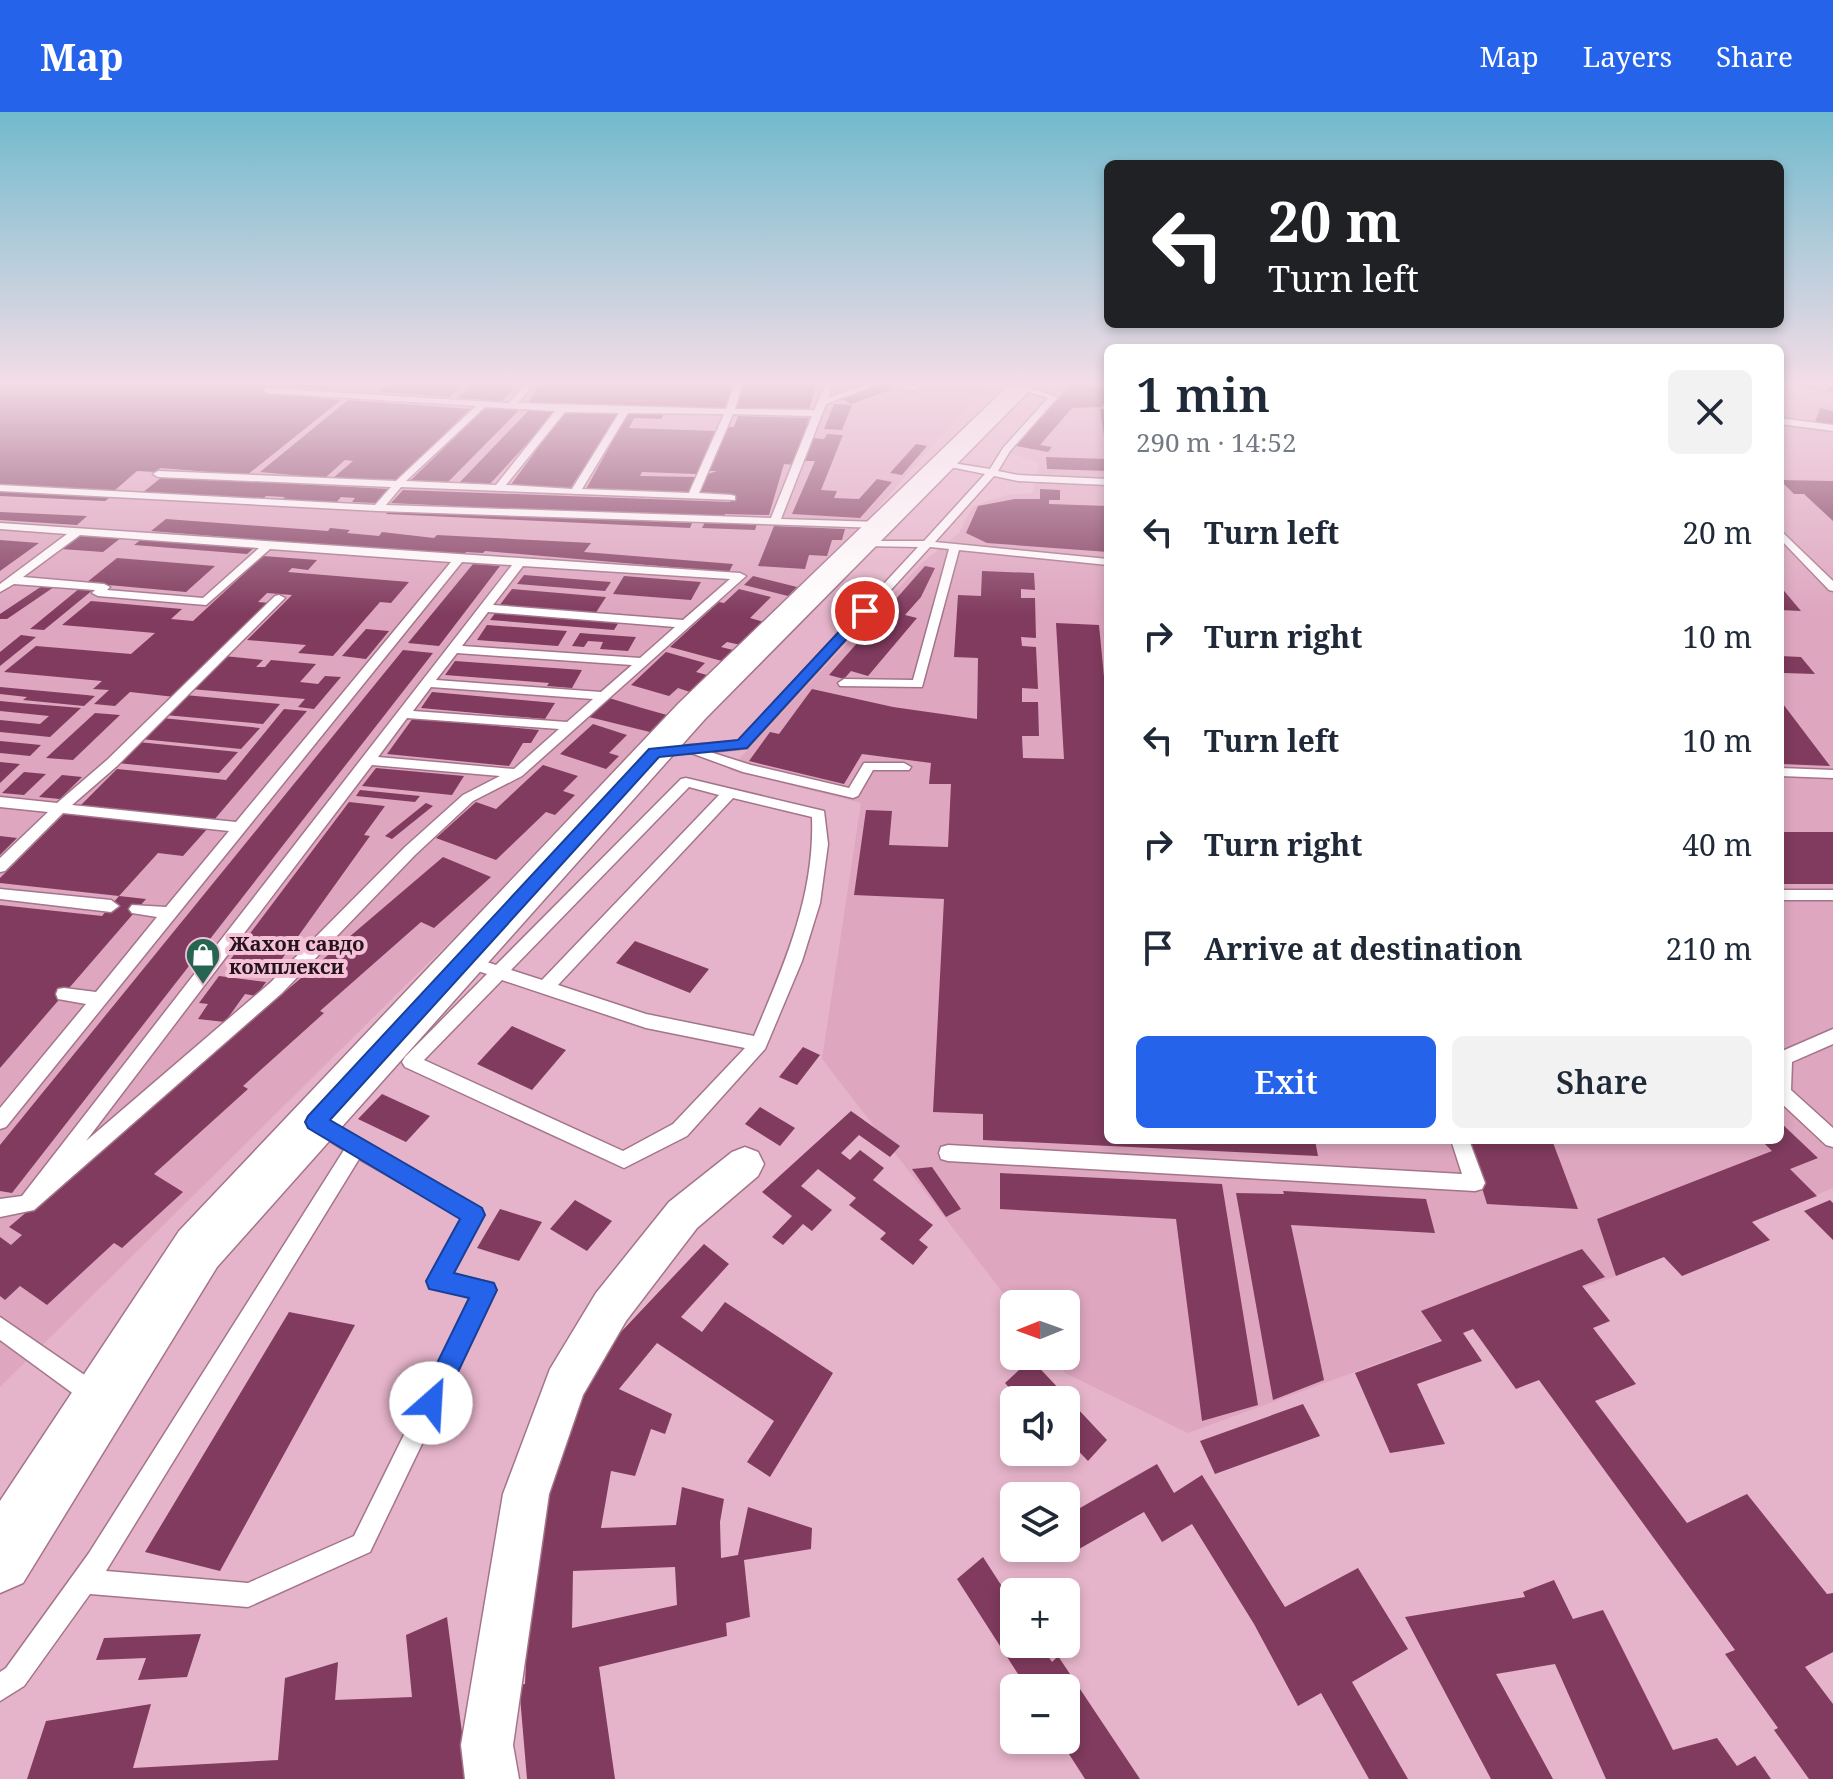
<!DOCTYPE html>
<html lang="en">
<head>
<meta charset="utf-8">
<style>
	:root { --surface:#fff; --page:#f2f2f3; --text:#1f2937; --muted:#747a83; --accent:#2563eb }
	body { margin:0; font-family:"Noto Serif",serif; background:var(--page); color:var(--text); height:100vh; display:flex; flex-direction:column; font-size:30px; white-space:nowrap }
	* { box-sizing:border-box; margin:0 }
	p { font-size:26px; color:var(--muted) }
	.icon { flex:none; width:44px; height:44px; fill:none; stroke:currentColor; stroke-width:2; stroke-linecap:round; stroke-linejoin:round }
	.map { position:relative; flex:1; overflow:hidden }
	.sheet { position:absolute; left:1104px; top:232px; width:680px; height:800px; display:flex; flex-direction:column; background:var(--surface); border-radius:12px; box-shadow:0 4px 12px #0003 }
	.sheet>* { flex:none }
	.banner { position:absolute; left:1104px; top:48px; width:680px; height:168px; border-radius:12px; box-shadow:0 4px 12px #0003; background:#202124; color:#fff; overflow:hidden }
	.needle { width:52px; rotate:269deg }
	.tools { position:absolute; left:1000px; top:1178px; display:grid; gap:16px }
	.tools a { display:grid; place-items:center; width:80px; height:80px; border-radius:12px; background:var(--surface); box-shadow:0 4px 12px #0003; font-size:40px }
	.pin { position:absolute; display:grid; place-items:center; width:68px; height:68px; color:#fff; margin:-34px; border:4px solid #fff; border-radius:50%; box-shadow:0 2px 8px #0007 }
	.me { position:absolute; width:88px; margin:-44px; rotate:26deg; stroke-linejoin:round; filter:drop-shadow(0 0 6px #0008) }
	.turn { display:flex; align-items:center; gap:28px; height:168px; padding:0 32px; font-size:36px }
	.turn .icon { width:104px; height:104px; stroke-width:2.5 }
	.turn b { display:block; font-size:56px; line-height:68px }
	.round { display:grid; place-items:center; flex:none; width:84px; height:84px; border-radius:12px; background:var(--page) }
	.summary { display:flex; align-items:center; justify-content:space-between; height:136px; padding:0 32px }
	h1 { font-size:48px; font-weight:600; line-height:60px }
	.button { display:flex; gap:16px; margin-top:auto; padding:16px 32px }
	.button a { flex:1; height:92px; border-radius:12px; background:var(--accent); color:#fff; font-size:32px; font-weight:600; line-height:92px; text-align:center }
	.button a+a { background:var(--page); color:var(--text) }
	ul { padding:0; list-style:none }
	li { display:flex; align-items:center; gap:24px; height:104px; padding:0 32px }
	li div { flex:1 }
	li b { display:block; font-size:30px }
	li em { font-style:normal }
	header { display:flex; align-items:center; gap:48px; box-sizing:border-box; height:112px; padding:0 40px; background:var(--accent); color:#fff }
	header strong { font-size:38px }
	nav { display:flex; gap:44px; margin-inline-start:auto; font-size:28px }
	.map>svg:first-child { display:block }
	.built { fill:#dea6bf }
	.building { fill:#803b5e; fill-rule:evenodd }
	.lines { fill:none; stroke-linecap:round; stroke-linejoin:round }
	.lane-casing { stroke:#a4758a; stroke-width:3 }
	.street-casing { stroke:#a4758a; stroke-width:3 }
	.secondary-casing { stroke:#a4758a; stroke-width:3 }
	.lane { fill:#fff; fill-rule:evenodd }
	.street { fill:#fff; fill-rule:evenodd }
	.secondary { fill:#fff; fill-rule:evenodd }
	.rail-casing { stroke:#5d424e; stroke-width:6 }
	.rail { stroke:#f4c1d7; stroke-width:4; stroke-dasharray:11; stroke-linecap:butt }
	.route { fill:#2563eb; stroke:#184099; stroke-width:2 }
	.labels { text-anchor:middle; stroke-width:8; stroke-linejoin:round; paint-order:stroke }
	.poi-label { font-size:20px; font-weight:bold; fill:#24131b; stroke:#f4c1d7; text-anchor:start }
</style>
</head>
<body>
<header>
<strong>Map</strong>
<nav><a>Map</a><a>Layers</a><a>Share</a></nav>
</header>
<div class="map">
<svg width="1833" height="1667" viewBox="0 0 1833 1667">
	<rect width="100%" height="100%" fill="#e6b4ca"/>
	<g class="built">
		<path d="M0 270H988L811 472 0 1275Z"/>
		<path d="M1069 270H1108V1028H1780V280L1833 292V1076L1616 1164 1188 1321 1065 1261 1052 1244H1066V1192H1014V1195L822 947 861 691 729 658 922 451 959 421 973 394 1007 383 1033 381 1039 351 1006 340Z"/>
	</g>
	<g class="building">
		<path d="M0 270H277L265 281 341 288 247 363 160 356 156 360 137 359 114 379 0 374Z"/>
		<path d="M293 270H336L328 277 288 274Z"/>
		<path d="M391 270H466L449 285 379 280Z"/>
		<path d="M475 270H520L502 289 458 286Z"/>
		<path d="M542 270H737L730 297 528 291Z"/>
		<path d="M743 270H817L809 297 736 296Z"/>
		<path d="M882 272 893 277 851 292 840 286Z"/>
		<path d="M1071 272 1108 276V287L1101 295 1072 296 1040 333 1052 335 1048 340 1016 334Z"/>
		<path d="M348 288 470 297 397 368 333 366 353 349 345 348 325 366 260 360Z"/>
		<path d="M834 292 852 293 842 318 824 317Z"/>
		<path d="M486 295 519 298 447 371 411 368Z"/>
		<path d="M1820 296 1833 299V314L1815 310Z"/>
		<path d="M530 297 557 299 489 373 460 370Z"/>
		<path d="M1100 297H1108V337H1106Z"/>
		<path d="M565 299 619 301 570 377 510 374Z"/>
		<path d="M628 301 664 302 661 307 634 306 629 316 715 319 697 362 642 360 640 364 695 365 689 380 586 377Z"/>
		<path d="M738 304 809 306 795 353 784 352 769 403 725 402 723 407 391 391 403 378 730 390 733 382 700 381 708 362 717 359H709L727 315H734Z"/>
		<path d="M827 322 843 323 821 378 837 379 834 386 859 387 877 367 892 370 860 406 792 402 815 349H803L813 326 824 327Z"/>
		<path d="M916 332 927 334 902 363 890 361Z"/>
		<path d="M1046 345 1108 347V359L1047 357Z"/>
		<path d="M162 365 389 377 376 391 352 390 355 386 341 385 335 392 281 389 285 385 266 384 262 388 142 381Z"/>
		<path d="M1780 368 1833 369V409L1804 382H1794Z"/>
		<path d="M1040 377 1060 378V388H1049V392L1108 394V440L987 431 966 421 978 394 1015 387H1040Z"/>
		<path d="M0 379H1L112 384 105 389 0 384Z"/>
		<path d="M390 398 692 411 690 416 386 402Z"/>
		<path d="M0 400 87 404 77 413 0 408Z"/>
		<path d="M166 407 328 419 330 416 350 418 347 421 379 424 382 420 434 426 437 423 591 431 584 440 733 452 729 460 485 439 483 441 466 440 463 444 151 419Z"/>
		<path d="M705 410 757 412 755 418 702 416Z"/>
		<path d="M774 414 845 417 842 428H832L827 444 809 443 805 457 758 454Z"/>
		<path d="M81 422 122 425 103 440 61 437Z"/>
		<path d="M143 426 255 435 247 442 134 433Z"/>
		<path d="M0 428 39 431 0 459Z"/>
		<path d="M263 444 317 448 308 458 292 456 288 460 409 470 391 491 380 490 333 544 298 541 306 533 247 528 292 483 267 481 258 490 270 491 175 585 130 580 115 594 94 592 109 578 93 577 102 569 4 560 36 534 131 542 155 521 62 513 91 489 182 497 171 507 193 509Z"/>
		<path d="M117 446 215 454 186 480 86 471Z"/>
		<path d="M473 452 500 454 439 534 408 531Z"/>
		<path d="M925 454 935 456 921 485 905 503 917 506 868 564 851 559 844 567 829 563Z"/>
		<path d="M982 459 1034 461 1035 478 1021 477V486H1035L1036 526 1021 525 1022 534 1036 535 1038 577 1022 576V590H1038L1039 624H1022L1023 646 1064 647 1056 511 1099 513 1108 606V1028H1315L1318 1044 983 1028V1002L933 1000 944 787 854 783 866 698 892 699 889 733 948 735 951 672H929L931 651 862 642 844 672 749 649 770 620 779 622 812 577 893 595 977 607 978 546 954 545 958 483 981 484Z"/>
		<path d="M524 463 611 470 605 479 517 472Z"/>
		<path d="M624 464 701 470 691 488 613 482Z"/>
		<path d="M753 464 797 475 788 484 744 473Z"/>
		<path d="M42 474 54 475 7 507H0V502Z"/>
		<path d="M1780 474 1801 499 1780 498Z"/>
		<path d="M80 476 94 477 44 518 30 517Z"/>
		<path d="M512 477 606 485 595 502 499 494Z"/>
		<path d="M739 477 771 485 750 506 764 510 741 533 727 530 721 535 733 538 722 549 670 535 719 490 724 491Z"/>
		<path d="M496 500 619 510 614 518 490 508Z"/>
		<path d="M487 513 567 519 558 534 477 528Z"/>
		<path d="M366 517 389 519 366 547 342 544Z"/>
		<path d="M580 521 592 522 636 525 628 539 600 537 603 530 588 529 584 535 572 534Z"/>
		<path d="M21 523 36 525 0 554V540Z"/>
		<path d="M403 538 433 541 12 1081 0 1079V1033Z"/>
		<path d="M666 540 705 551 696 560 707 563 690 580 678 576 669 584 631 573Z"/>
		<path d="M224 544 263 548 256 555H265L271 548 316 552 300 570 318 572 325 564 341 565 314 597 298 595 305 587 191 577Z"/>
		<path d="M1780 544 1801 545 1815 562 1784 561 1780 556Z"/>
		<path d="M455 549 582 558 572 576 547 574 549 571 445 563Z"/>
		<path d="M0 575 86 583 95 584 84 594 23 588 27 585 0 582Z"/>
		<path d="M432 580 555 591 545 607 421 596Z"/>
		<path d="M185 583 280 592 263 612 165 603Z"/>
		<path d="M609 586 642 596 667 603 650 620 589 605Z"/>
		<path d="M1780 588 1830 654 1781 652Z"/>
		<path d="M0 589 20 591 81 596 50 625 0 620V608L40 612 49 604 0 599Z"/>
		<path d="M284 597 307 599 214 708 80 694 117 657 226 668Z"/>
		<path d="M95 601 120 603 73 648 46 646Z"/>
		<path d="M162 606 260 616 241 637 141 627Z"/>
		<path d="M413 606 539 618 531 631H523L509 654 387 642Z"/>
		<path d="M593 612 627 623 609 641 619 644 606 657 560 642Z"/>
		<path d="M0 629 41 633 30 644 0 641Z"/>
		<path d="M138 630 238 640 219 661 117 651Z"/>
		<path d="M0 650 20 652 0 671Z"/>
		<path d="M543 653 578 664 563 679 575 683 555 703 546 700 496 748 436 726 476 690 496 697Z"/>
		<path d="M376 656 464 664 452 683 362 674Z"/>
		<path d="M24 660 46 662 24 683 2 681Z"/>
		<path d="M62 663 82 665 60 687 39 685Z"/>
		<path d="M360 678 420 684 415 690 356 684Z"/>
		<path d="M349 690 385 694 364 723 370 724 274 858 227 852Z"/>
		<path d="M426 691 433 694 392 727 385 724Z"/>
		<path d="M66 700 208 716 183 744 158 741 119 784 0 771V766Z"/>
		<rect x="1780" y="720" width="53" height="52"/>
		<path d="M0 724 17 726 0 743Z"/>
		<path d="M443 745 491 765 434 816 421 810 320 899 324 901 243 974 248 977 154 1062 183 1080 122 1136 114 1131 47 1193 20 1174 5 1188 0 1184V1125L11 1133 22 1123 9 1115Z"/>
		<path d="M119 784 146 787 0 956V793L102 804Z"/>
		<path d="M635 829 709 857 690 881 616 851Z"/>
		<path d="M219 864 266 870 256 884 245 882 225 910 198 907 208 892 199 891Z"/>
		<path d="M512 914 566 938 532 978 477 952Z"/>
		<path d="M803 935 820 943 797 973 779 965Z"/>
		<path d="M382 982 430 1004 406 1030 358 1007Z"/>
		<path d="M760 995 795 1016 780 1034 745 1012Z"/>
		<path d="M851 999 900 1034 890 1045 859 1023 841 1041 850 1048 860 1038 884 1056 873 1068 933 1113 919 1128 928 1135 913 1153 880 1127 886 1121 849 1093 856 1086 818 1057 801 1074 832 1098 812 1119 803 1112 783 1133 772 1125 792 1104 762 1080Z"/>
		<path d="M1780 1010 1818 1046 1790 1057 1817 1084 1752 1110 1770 1128 1682 1164 1664 1145 1616 1164 1597 1107 1772 1039 1761 1028H1780Z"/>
		<path d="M1467 1028H1552L1578 1097 1487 1092Z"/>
		<path d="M932 1055 961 1097 946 1105 912 1057Z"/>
		<path d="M1000 1061 1222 1072 1258 1293 1202 1309 1176 1107 1000 1097Z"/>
		<path d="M1283 1079 1426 1087 1435 1121 1291 1113 1324 1268 1273 1288 1236 1081 1284 1082Z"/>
		<path d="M575 1088 612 1109 587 1139 550 1117Z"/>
		<path d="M1830 1088 1833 1091V1128L1804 1099Z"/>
		<path d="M500 1097 542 1110 519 1149 477 1136Z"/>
		<path d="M704 1132 729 1152 681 1205 702 1220 725 1190 833 1261 770 1365 747 1350 774 1309 657 1231 619 1277 672 1302 665 1322 651 1317 635 1364 611 1359 601 1416 676 1413 682 1375 724 1387 720 1410 721 1446 738 1443 748 1395 812 1416 811 1437 744 1448 750 1505 726 1511 727 1524 599 1555 615 1667H527L519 1573 525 1572 530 1460 554 1348 587 1256ZM675 1455 677 1493 572 1516 573 1459Z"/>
		<path d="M1582 1137 1605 1165 1582 1174 1610 1209 1593 1216 1636 1272 1595 1289 1687 1411 1747 1382 1827 1482 1833 1481V1540L1805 1555 1833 1592V1667H1809L1774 1618 1778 1616 1725 1542 1735 1538 1539 1268 1516 1277 1473 1217 1463 1221 1482 1249 1417 1272 1445 1332 1390 1341 1355 1261 1442 1229 1421 1199Z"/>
		<path d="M289 1200 355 1213 220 1459 145 1440Z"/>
		<path d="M1031 1247 1107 1328 1088 1349 1066 1326V1288H1020L1005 1271Z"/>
		<path d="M1303 1292 1320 1324 1215 1362 1200 1329Z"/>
		<path d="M1157 1352 1174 1381 1202 1363 1285 1495 1358 1456 1408 1537 1352 1570 1408 1667H1369L1321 1581 1298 1594 1254 1512 1192 1412 1162 1430 1144 1400 1072 1441 1066 1429V1404Z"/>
		<path d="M983 1445 1014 1493V1532H1040L1052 1550 1058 1544 1140 1667H1085L1060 1628H1066V1576H1027L957 1467Z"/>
		<path d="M1554 1468 1573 1507 1603 1498 1673 1638 1717 1626 1737 1654 1755 1644 1771 1667H1606L1555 1552 1496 1562 1553 1667H1491L1405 1505 1525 1485 1523 1480Z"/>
		<path d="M447 1505 468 1667H27L46 1609 151 1592 133 1656 278 1648 285 1566 338 1550 335 1588 412 1585 406 1523Z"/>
		<path d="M201 1522 187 1565 138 1568 146 1546 96 1548 104 1526Z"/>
	</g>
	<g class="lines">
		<defs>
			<g id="lane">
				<path d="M527 270H536L518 291 726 297 735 270H743L735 297 814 298 826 270H834L828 286 873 270H885L826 292 781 407 880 410 885 413 880 416 378 399 0 379V373L375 393 391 375 158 365 153 362 158 359 396 369 476 294 268 281 265 280V276L509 291ZM485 295 555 299 496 373 406 369ZM565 300 619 301 572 377 506 373ZM628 301 724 302 689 381 582 377ZM733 302 812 304 771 406 386 393 401 375 735 388V384L731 383 699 381Z"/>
				<path d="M889 270 911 273 929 270 912 279Z"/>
				<path d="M1018 273 1058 285 1010 339 998 359 1018 363 1108 367V373L1018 369 994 364 935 430 1108 447V453L959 438 922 575 840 574 838 571 844 567 913 568 949 437 930 435 747 636 710 640 751 653 849 676 864 651H904L911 655 909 658H873L858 684 853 686 743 660 691 641 651 643V637L656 636 738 629 918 435 863 434 859 433V429H924L985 362 940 353V349L990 357 1003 336 1048 286 1018 277Z"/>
				<path d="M1780 306 1833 313V319L1780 312Z"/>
				<path d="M0 411 740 461 746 464 522 664 473 689 415 743 282 881 34 1098 0 1105V1087L22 1084 512 453 462 450 6 1015 0 1017V996L86 892 58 887 56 882 58 877 64 876 96 880 157 805 132 801 129 797 132 793 166 795 229 719 63 701 5 759 0 760V746L48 700 0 695V685L57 691 107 648 275 484 279 483 285 486 117 654 72 693 236 710 451 450 270 437 206 493 98 484 92 481 95 478 14 472 0 480V472L67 422 0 417ZM80 423 259 436 203 486 107 478 110 475 104 472 23 465ZM523 454 730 467 683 508 493 493ZM488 500 675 515 640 546 462 534ZM457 541 632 553 601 580 436 568ZM431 575 593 587 567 610 413 599ZM407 606 559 617 514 657 378 645ZM372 653 500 664 463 683 405 735 270 871 86 1029Z"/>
				<path d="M1780 418 1833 469V479L1829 478 1780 427Z"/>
				<path d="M1780 656 1833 658V666L1780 664Z"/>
				<path d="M686 666 824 699 828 732 820 791 802 849 765 937 687 1024 624 1056 405 955 402 950 405 945 487 862 459 853 457 849 459 845 465 843 496 853 681 667ZM689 675 719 683 542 868 511 858ZM733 686 812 705C815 784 784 853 754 924L646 902 558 873ZM502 868 646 916 745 936 673 1012 623 1039 424 948Z"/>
				<path d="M0 777 111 788 119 794 111 800 0 787Z"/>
				<rect x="1780" y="778" width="53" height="10"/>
				<path d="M1833 917V932L1792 950 1791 978 1833 1016V1035L1826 1033 1780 990V940Z"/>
				<path d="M317 1003 481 1097 484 1103 452 1162 493 1171 496 1178 370 1440 248 1495 90 1482 24 1574 0 1589V1560L6 1556 89 1441 344 1038 311 1017 308 1011 311 1005ZM359 1047 462 1106 427 1169 430 1176 472 1185 354 1424 248 1471 106 1459Z"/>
				<path d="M1451 1028H1469L1485 1071 1482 1077 1475 1079 948 1049 941 1047 939 1041 941 1035 948 1033 1462 1062Z"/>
				<path d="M0 1205 102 1275 105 1283 102 1291 94 1294 86 1291 0 1228Z"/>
			</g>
			<path id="street" d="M745 1035 758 1040 764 1052 758 1064 697 1116 626 1209 583 1283 549 1382 513 1633 519 1667H465L461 1633 503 1382 550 1257 596 1181 669 1090 732 1040Z"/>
			<path id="secondary" d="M1012 270H1038L705 607 217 1155 23 1471 0 1481V1389L179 1119 679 591Z"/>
		</defs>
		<use href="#lane" class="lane-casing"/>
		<use href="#street" class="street-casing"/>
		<use href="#secondary" class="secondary-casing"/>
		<use href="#lane" class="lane"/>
		<use href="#street" class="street"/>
		<use href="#secondary" class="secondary"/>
		<defs>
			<path id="rail" d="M1795 270 1833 278"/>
		</defs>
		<use href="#rail" class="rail-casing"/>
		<use href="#rail" class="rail"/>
	</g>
	<linearGradient id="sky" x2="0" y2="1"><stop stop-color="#71bacd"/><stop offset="0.54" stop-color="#f4dde7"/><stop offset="1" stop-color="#f4dde7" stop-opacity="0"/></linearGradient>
	<rect width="1833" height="503" fill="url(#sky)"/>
	<path class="route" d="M861 496 872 499 747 636 659 645 330 1008 482 1096 485 1103 454 1161 494 1171 497 1178 439 1300 431 1304 422 1300 418 1291 422 1282 469 1186 429 1177 426 1169 460 1107 308 1016 305 1010 308 1004 649 637 738 628Z"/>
	<defs>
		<symbol id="shop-pin" viewBox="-11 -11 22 30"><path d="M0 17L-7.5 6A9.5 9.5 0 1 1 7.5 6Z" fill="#256552" stroke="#f4c1d7"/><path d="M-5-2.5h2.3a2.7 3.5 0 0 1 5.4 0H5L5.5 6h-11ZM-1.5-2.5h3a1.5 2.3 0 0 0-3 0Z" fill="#fff"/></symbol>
	</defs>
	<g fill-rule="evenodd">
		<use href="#shop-pin" x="183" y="823" width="40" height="54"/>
	</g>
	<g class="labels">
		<g class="poi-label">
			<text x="229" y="839">Жахон савдо<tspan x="229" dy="23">комплекси</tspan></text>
		</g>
	</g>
</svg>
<div class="tools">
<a><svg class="needle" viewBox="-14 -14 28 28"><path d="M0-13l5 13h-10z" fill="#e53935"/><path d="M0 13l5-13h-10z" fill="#747a83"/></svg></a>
<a><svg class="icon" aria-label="sound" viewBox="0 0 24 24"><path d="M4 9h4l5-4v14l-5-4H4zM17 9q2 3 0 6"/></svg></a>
<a><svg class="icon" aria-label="layers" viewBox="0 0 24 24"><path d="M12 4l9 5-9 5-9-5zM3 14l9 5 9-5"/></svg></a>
<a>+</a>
<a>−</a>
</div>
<div class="pin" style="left:865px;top:499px;background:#d93025"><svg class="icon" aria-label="arrive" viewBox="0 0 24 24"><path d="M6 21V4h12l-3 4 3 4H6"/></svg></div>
<svg class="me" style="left:431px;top:1291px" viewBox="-20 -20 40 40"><circle r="19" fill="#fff"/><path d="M0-13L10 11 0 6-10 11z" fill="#2563eb"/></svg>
<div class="banner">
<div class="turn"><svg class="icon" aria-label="left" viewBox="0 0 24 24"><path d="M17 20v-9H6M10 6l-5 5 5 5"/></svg><div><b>20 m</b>Turn left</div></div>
</div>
<section class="sheet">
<div class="summary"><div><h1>1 min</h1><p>290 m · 14:52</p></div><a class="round"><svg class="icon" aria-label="close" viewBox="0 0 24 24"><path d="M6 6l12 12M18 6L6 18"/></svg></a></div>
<ul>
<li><svg class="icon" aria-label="left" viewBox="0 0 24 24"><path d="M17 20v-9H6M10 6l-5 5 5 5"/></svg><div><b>Turn left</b></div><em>20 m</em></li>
<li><svg class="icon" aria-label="right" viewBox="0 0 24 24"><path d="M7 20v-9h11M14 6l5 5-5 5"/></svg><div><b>Turn right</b></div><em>10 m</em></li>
<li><svg class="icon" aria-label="left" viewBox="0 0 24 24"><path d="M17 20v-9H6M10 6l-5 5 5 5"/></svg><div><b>Turn left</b></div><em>10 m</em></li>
<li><svg class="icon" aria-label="right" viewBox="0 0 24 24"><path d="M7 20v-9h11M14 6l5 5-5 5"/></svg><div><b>Turn right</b></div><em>40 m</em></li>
<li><svg class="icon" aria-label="arrive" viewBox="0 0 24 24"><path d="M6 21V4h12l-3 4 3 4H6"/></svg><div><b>Arrive at destination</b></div><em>210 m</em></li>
</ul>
<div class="button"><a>Exit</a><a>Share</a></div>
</section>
</div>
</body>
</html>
